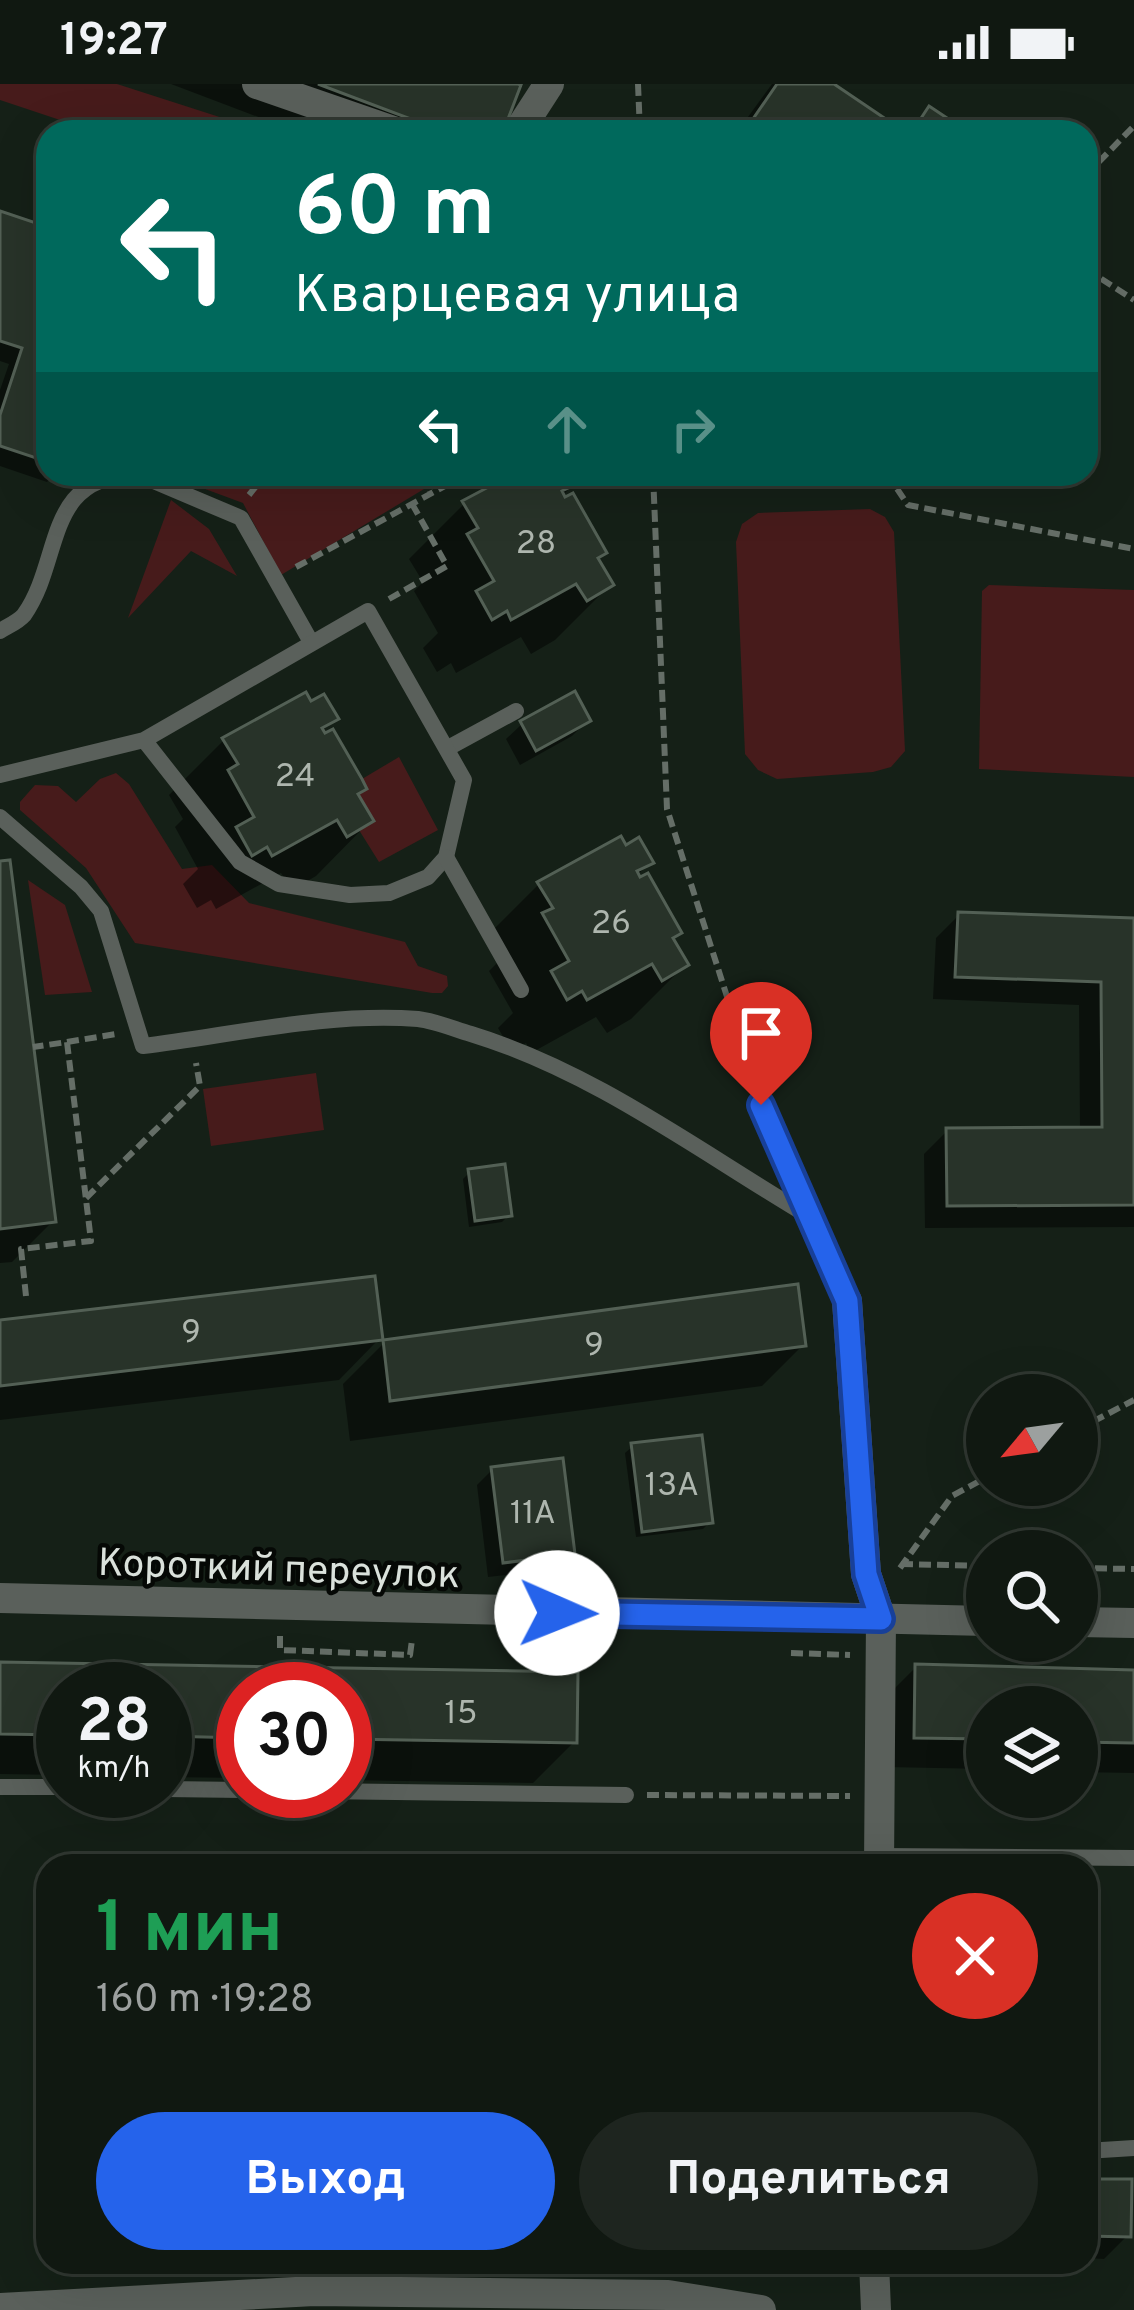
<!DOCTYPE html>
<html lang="ru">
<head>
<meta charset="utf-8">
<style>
	:root { --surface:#101811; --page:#1e251f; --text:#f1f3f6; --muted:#9ca09f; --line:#303731; --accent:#2563eb }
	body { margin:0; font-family:Overpass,sans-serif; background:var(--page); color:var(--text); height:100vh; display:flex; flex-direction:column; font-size:45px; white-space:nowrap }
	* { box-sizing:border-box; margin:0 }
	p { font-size:39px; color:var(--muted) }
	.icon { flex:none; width:66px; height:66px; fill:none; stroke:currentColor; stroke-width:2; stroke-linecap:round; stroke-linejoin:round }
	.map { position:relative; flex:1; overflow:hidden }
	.side { position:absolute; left:36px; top:1770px; width:1062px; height:420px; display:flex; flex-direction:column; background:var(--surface); border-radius:36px; box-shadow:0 12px 48px #0002,0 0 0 3px var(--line) }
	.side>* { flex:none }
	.guide { position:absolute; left:36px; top:36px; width:1062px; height:366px; border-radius:36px; box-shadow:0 12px 48px #0002,0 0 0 3px var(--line); background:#00695c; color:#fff; overflow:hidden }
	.needle { width:78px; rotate:241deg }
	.fabs { position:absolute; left:966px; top:1290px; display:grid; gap:24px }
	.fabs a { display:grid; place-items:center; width:132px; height:132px; border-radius:50%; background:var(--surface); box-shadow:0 12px 48px #0002,0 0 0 3px var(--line); font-size:60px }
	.speed { position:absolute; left:36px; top:1578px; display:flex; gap:24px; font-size:60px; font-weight:700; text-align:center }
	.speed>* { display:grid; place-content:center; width:156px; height:156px; border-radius:50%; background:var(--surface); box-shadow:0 12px 48px #0002,0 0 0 3px var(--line); line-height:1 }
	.speed small { font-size:30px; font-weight:400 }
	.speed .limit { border:18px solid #d22; background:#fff; color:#111 }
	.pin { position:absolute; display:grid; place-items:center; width:102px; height:102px; color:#fff; margin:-123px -51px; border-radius:50% 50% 50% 0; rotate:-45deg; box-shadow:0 0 12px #0007 }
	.pin .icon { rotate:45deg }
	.me { position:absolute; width:132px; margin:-66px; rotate:91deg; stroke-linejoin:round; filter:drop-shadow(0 0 9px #0008) }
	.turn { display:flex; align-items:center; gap:42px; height:252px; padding:0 60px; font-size:54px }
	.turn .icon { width:156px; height:156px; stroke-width:2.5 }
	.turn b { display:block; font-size:84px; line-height:102px }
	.lanes { display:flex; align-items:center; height:114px; padding:0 60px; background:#0003; justify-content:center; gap:60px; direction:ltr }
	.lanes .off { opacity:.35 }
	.round { display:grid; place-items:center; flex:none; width:126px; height:126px; border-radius:63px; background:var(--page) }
	.headline { display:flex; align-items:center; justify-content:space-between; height:204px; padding:0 60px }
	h1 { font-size:72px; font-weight:700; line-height:90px; color:#1e9e55 }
	.cta { display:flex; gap:24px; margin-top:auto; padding:24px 60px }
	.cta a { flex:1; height:138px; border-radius:72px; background:var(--accent); color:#fff; font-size:48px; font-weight:700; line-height:138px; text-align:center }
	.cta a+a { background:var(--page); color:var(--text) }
	.status { display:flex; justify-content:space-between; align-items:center; height:84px; padding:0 60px; background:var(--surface); direction:ltr }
	.status svg { height:33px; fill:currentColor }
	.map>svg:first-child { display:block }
	.green { fill:#471b1b }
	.shadow { fill:#0007 }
	.building { fill:#283329; stroke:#536055; stroke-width:3 }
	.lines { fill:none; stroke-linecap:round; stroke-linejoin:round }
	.path { stroke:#656e67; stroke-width:6; stroke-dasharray:12 6; stroke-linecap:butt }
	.lane { stroke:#5a605b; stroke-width:16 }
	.street { stroke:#5a605b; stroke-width:30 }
	.route-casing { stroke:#184099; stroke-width:30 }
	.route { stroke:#2563eb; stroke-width:21 }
	.labels { text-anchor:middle; stroke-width:9; stroke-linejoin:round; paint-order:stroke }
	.number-label { font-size:33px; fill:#aeb6ae }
	.street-label { font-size:39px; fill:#dae1db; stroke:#050805 }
</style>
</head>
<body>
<div class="status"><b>19:27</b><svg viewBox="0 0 49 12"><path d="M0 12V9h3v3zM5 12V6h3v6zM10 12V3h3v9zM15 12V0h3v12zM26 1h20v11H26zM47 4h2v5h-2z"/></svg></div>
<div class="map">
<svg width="1134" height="2226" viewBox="0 0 1134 2226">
	<rect width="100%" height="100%" fill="#152017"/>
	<g class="green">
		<path d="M0 0H117L266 48H96L0 16Z"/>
		<path d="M180 390H449L281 491 243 419 178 395Z"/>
		<path d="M171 416 209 445 237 492 191 467 128 534Z"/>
		<path d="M870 425 885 433 894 448 905 667 891 683 873 688 777 695 758 686 745 670 736 458 742 440 758 429Z"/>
		<path d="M989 501 1134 506V693L979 685 982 507Z"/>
		<path d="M399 673 438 746 379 778 359 746 374 737 358 710 367 705 362 695Z"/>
		<path d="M116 689 129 700 182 785 212 781 249 819 405 858 418 882 447 892 448 902 442 909H432L135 859 86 784 20 726V718L35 701 58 702 76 718 100 695Z"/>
		<path d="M28 796 65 821 92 908 45 911Z"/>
		<path d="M316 989 324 1046 211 1062 203 1005Z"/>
	</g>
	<g class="shadow">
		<path d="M171 0H510L500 48H298Z"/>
		<path d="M772 0H829L900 48H737Z"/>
		<path d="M0 130 48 147V185L34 227 48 232V390H55L47 398 0 382V306L9 280 0 277Z"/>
		<path d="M519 390H570L575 399 553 421 610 501 555 556 531 570 521 553 456 589 451 579 437 588 423 564 438 549 414 507 423 498 409 475 464 420Z"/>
		<path d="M310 621 335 635 321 648 364 705 356 712 370 737 316 792 292 806 281 789 216 825 211 816 197 824 183 800 198 785 175 743 183 735 169 711 224 656Z"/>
		<path d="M587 637 572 652 520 681 506 655 522 640Z"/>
		<path d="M625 765 650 778 628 801 685 881 631 935 607 949 596 933 531 969 526 959 512 968 498 944 513 929 489 887 498 878 484 855 539 800Z"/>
		<path d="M0 780 53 1137 12 1178 0 1179Z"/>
		<path d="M959 831 1134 837V1143L925 1144 924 1070 947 1047 1080 1046 1079 921 933 915 936 854Z"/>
		<path d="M470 1088 509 1131 502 1138 469 1143 463 1095Z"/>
		<path d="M0 1239 379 1255 339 1296 0 1336Z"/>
		<path d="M384 1259 803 1261 762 1302 350 1357 343 1300Z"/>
		<path d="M633 1362 710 1438 703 1445 636 1453 625 1369Z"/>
		<path d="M492 1386 571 1469 556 1485 488 1493 477 1401Z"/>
		<path d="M0 1581 575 1591 574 1658 533 1699 345 1696V1605H243V1694L165 1693V1605H63V1691L0 1690Z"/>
		<path d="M916 1583 1134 1589V1689L1077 1688V1623H987V1685L885 1683 886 1613Z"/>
		<path d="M1086 2098 1128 2151 1104 2175 1086 2174Z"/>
	</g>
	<g class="building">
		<path d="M318 0H518L521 1 503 48H445Z"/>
		<path d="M777 0H834L905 48H744Z"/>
		<path d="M929 22 968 48H912Z"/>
		<path d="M0 127 48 143V195L38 226 48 229V378L0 362V331L22 264 0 257Z"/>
		<path d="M513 390H573L579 399 562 407 565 413 573 409 607 469 598 474 614 501 587 517 576 500 511 536 507 527 492 536 476 507 494 497 467 450 478 444 462 417Z"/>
		<path d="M575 607 591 637 536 667 520 637Z"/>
		<path d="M306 608 311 617 324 610 339 635 322 644 325 649 333 645 362 695 367 705 358 710 374 737 347 753 337 736 272 772 267 763 252 772 236 743 254 733 228 686 238 680 222 654Z"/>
		<path d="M621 752 626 761 639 753 654 779 637 787 640 793 648 789 682 849 673 854 689 881 662 897 652 880 587 916 582 907 567 916 551 887 569 877 542 829 553 824 537 798Z"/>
		<path d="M10 776 56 1138 0 1145V777Z"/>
		<path d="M958 828 1134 834V1121L947 1122 946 1044 1102 1043 1101 898 955 893Z"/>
		<path d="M505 1080 512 1132 475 1137 468 1085Z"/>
		<path d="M375 1192 383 1256 0 1302V1236Z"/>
		<path d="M798 1200 806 1262 390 1317 383 1256Z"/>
		<path d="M702 1351 713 1439 642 1448 631 1359Z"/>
		<path d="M563 1374 575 1470 503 1479 491 1383Z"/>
		<path d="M0 1578 578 1588 577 1659 345 1655V1605H243V1654L165 1652V1605H63V1651L0 1650Z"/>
		<path d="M915 1580 1134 1586V1659L1077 1658V1623H987V1655L914 1654Z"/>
		<path d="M1086 2095H1132L1131 2153 1086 2152Z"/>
	</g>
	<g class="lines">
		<g class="path">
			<path d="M638 0 640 48"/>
			<path d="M1086 91 1134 42"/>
			<path d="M1086 109 1088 89"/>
			<path d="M1086 185 1134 216"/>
			<path d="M227 390 234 403"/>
			<path d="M423 390 430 407"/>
			<path d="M653 390 667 725 754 997"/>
			<path d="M887 390 908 421 1134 465"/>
			<path d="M249 411 266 390"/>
			<path d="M296 483 467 390"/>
			<path d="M389 515 447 482 411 418"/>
			<path d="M67 958 116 950"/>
			<path d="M86 1114 200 1002 196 979"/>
			<path d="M26 1212 21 1165 91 1157 67 958 33 963"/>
			<path d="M1077 1346 1134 1316"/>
			<path d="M901 1480 987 1482"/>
			<path d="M900 1484 952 1412 987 1393"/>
			<path d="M1077 1484 1134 1485"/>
			<path d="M280 1552V1566L410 1571 412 1556"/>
			<path d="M999 1568H1064"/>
			<path d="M791 1569 850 1571"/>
			<path d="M647 1711 850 1712"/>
		</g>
		<g class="lane">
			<path d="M137 390 241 434 311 558"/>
			<path d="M0 547C8 542 18 538 24 531 63 476 43 393 135 390"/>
			<path d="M448 664 516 627"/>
			<path d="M0 691 144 656 240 778 279 800 350 811 389 809 428 793 446 773 464 696 368 527 144 656"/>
			<path d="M0 733 81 803 101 827 143 962C233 951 328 928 418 935 435 937 454 945 471 950 595 988 700 1068 810 1133"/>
			<path d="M446 773 521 906"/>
			<path d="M761 1021 847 1217"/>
			<path d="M0 1703H63"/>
			<path d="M165 1705 243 1706"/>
			<path d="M318 1707 626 1711"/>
			<path d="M879 1772 1134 1774"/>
			<path d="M1086 2067 1134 2064"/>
		</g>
		<g class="street">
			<path d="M257 0 396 48"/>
			<path d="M518 48 549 0"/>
			<path d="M847 1217 866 1490 881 1535 879 1782"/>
			<path d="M0 1514 987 1537"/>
			<path d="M1077 1538 1134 1539"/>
			<path d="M874 2178 876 2226"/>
			<path d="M0 2224 314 2207 668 2211 761 2226"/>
		</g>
	</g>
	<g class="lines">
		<defs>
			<path id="route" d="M557 1529 881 1535 866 1490 847 1217 761 1021"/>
		</defs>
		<use href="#route" class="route-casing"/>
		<use href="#route" class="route"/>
	</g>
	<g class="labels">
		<g class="number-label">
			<text x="536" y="469">28</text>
			<text x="295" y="702">24</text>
			<text x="611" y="849">26</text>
			<text x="191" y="1258">9</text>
			<text x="594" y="1271">9</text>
			<text x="672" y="1411">13А</text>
			<text x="533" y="1439">11А</text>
			<text x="461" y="1639">15</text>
		</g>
		<g class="street-label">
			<text transform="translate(279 1483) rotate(2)" y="14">Короткий переулок</text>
		</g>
	</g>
</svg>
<div class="fabs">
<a><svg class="needle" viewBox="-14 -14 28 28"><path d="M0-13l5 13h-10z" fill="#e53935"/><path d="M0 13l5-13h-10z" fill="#9ca09f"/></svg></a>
<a><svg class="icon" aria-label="search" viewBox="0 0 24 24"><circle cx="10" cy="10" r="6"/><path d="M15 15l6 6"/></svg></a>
<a><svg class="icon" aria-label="layers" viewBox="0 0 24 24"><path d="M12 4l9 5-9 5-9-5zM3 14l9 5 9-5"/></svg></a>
</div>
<div class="speed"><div>28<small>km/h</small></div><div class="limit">30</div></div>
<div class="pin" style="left:761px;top:1021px;background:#d93025"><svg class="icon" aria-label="arrive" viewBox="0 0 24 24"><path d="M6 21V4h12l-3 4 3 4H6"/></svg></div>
<svg class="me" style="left:557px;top:1529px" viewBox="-20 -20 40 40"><circle r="19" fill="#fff"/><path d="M0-13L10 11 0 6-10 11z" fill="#2563eb"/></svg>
<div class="guide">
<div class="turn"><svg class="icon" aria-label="left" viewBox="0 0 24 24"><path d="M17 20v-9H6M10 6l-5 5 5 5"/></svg><div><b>60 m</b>Кварцевая улица</div></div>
<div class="lanes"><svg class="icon" aria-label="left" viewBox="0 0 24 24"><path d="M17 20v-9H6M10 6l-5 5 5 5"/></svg><svg class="icon off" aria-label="ahead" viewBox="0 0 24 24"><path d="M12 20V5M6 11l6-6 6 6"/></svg><svg class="icon off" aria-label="right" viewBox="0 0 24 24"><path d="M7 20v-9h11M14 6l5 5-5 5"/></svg></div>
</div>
<section class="side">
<div class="headline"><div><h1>1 мин</h1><p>160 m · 19:28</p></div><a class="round" style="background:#d93025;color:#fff"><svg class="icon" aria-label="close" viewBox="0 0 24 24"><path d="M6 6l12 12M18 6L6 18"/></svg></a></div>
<div class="cta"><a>Выход</a><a>Поделиться</a></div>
</section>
</div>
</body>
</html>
